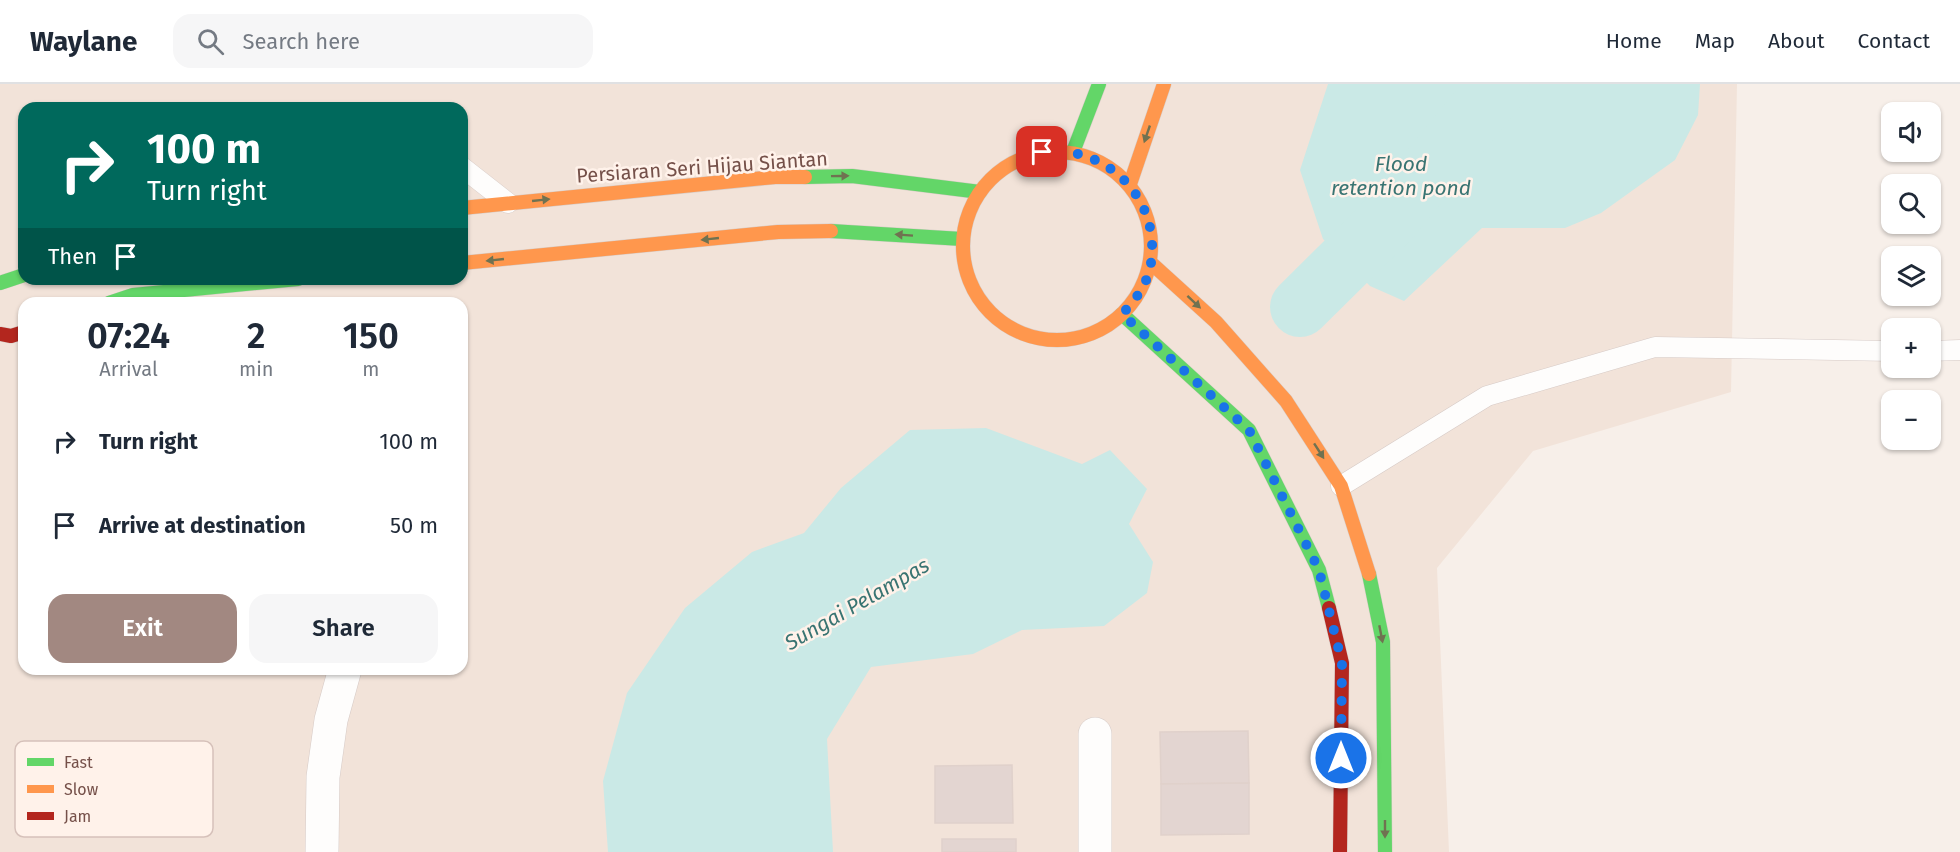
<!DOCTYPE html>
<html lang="en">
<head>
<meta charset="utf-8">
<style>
	:root { --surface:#fff; --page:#f6f6f7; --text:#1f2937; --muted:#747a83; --line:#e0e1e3; --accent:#a28881 }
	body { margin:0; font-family:"Fira Sans",sans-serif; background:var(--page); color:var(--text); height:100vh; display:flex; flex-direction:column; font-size:22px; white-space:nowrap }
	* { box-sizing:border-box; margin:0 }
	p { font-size:20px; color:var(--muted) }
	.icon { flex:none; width:33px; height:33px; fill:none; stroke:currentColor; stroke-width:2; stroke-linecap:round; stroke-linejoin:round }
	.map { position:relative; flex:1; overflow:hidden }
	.panel { position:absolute; left:18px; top:213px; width:450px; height:378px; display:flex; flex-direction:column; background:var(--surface); border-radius:18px; box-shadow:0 2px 4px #0004 }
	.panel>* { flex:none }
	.guide { position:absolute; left:18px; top:18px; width:450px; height:183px; border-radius:18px; box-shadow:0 2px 4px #0004; background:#00695c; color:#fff; overflow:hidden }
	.buttons { position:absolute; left:1881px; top:18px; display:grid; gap:12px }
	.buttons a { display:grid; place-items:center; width:60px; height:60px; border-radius:12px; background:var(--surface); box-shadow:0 2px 4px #0004; font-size:30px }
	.pin { position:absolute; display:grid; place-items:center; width:51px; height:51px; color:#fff; margin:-26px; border-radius:12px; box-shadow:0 3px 9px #0006 }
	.me { position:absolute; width:66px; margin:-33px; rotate:0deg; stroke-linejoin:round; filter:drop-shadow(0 0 4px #0008) }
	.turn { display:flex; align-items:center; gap:21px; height:126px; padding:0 30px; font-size:27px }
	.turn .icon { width:78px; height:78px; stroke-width:2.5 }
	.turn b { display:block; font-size:42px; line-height:51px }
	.then { display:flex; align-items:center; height:57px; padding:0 30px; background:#0003; gap:12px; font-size:22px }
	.eta { display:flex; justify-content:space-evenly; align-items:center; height:102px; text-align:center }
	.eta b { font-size:36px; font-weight:600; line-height:42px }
	.cta { display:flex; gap:12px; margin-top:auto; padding:12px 30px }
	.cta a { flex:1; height:69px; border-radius:18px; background:var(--accent); color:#fff; font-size:24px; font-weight:600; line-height:69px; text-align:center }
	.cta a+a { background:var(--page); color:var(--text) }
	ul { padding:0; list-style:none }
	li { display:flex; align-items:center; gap:18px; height:84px; padding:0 30px }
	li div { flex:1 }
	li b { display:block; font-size:22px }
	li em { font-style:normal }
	header { display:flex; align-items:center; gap:36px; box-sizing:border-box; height:84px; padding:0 30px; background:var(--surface); border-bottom:2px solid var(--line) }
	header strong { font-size:28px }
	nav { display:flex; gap:33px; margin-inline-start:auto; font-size:21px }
	.search { width:420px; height:54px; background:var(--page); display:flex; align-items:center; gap:15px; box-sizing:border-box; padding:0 21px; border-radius:18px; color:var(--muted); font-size:22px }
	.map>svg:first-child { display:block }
	.residential { fill:#f2e3d9; fill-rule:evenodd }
	.water { fill:#cae9e6 }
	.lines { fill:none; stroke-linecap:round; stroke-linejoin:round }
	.river { stroke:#cae9e6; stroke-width:60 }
	.building { fill:#e3d5d1; stroke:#e0d1cb; stroke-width:1.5 }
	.lane-casing { stroke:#d6cac6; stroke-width:21 }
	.street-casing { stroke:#d6cac6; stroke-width:34 }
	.fast-casing { stroke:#d7ccc7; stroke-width:15 }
	.slow-casing { stroke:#d7ccc7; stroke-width:15 }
	.jam-casing { stroke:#d7ccc7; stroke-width:15 }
	.lane { stroke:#fefdfc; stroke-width:20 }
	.street { stroke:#fefdfc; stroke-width:33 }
	.fast { stroke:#63d668; stroke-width:14 }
	.slow { stroke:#ff974d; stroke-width:14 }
	.jam { stroke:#b3261e; stroke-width:14 }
	.oneway { fill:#707251 }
	.route { stroke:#1a73e8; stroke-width:10; stroke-dasharray:0 18 }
	.labels { text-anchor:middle; stroke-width:5; stroke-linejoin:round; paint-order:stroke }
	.street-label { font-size:20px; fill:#755049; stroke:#fff2ea }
	.water-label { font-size:21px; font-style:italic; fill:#397472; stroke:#fff2ea }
	.key { fill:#fff2ea; stroke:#d6c1ba; stroke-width:1.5 }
	.key-label { font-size:16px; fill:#755049 }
</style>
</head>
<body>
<header>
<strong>Waylane</strong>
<div class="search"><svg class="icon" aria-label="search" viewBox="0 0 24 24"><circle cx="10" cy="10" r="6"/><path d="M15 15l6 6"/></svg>Search here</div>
<nav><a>Home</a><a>Map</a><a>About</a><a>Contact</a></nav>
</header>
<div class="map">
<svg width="1960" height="768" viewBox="0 0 1960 768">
	<rect width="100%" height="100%" fill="#f7efe9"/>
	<path class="residential" d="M0 0H1737L1731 308 1533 367 1437 484 1449 768H0ZM24 24H462V195H24ZM24 219H462V585H24Z"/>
	<g class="water">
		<path d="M1328 0H1700L1698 31 1675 76 1601 129 1565 144H1482L1404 217 1370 202 1323 155 1300 86Z"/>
		<path d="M986 344 1082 380 1110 366 1147 405 1129 440 1153 478 1147 509 1104 542 1022 546 973 570 871 583 827 655 833 768H608L603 697 627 609 685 524 752 468 804 449 841 404 910 346Z"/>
	</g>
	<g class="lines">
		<path class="river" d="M1300 223 1392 132 1500 0"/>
	</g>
	<g class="building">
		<path d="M1248 647 1249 699 1161 700 1160 648Z"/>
		<path d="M1012 681 1013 739H935V682Z"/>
		<path d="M1249 699V750L1161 751V700Z"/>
		<rect x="942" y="755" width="74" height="13"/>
	</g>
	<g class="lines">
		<defs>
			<g id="lane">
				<path d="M462 83 508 119"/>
				<path d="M1930 267 1960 266"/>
				<path d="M1341 402 1487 312 1655 263 1892 267"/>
			</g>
			<g id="street">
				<path d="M322 768 323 693 331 636 345 585"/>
				<path d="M1095 768V650"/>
			</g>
			<g id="fast">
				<path d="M1073 68 1099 0"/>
				<path d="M805 93 852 92 980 108"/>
				<path d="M831 147 962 155"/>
				<path d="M0 199 24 191"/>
				<path d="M109 219 133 211 298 195"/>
				<path d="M1122 230 1249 346 1319 486 1329 524"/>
				<path d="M1369 490 1383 558 1385 768"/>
			</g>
			<g id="slow">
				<circle cx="1057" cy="162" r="94"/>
				<path d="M1130 100 1164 0"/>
				<path d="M462 124 775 93H805"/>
				<path d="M462 179 778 148 831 147"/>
				<path d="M1151 179 1216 238 1286 317 1341 402 1369 490"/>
			</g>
			<g id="jam">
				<path d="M0 250 11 252 24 248"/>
				<path d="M1329 524 1342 579 1340 768"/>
			</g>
		</defs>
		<use href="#lane" class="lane-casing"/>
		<use href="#street" class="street-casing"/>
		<use href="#fast" class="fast-casing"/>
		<use href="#slow" class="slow-casing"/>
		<use href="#jam" class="jam-casing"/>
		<use href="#lane" class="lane"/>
		<use href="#street" class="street"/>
		<use href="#fast" class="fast"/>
		<use href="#slow" class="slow"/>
		<use href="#jam" class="jam"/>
	</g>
	<defs><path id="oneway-solid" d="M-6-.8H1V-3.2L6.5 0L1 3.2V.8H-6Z" transform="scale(1.5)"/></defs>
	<g class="oneway">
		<use href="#oneway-solid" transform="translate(1147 50) rotate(109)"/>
		<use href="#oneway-solid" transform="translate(840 92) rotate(-1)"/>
		<use href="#oneway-solid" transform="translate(541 116) rotate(-6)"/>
		<use href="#oneway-solid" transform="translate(904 151) rotate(-176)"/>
		<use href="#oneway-solid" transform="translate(710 155) rotate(174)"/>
		<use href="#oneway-solid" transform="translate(495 176) rotate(174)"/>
		<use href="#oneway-solid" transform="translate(1194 218) rotate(43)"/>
		<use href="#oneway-solid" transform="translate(1319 367) rotate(57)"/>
		<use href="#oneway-solid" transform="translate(1381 550) rotate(79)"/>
		<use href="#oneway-solid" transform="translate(1385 745) rotate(90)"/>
	</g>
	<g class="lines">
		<path class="route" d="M1042 68C1052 68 1064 67 1074 69 1125 80 1159 127 1151 179 1148 199 1136 216 1122 230L1249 346 1319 486 1342 579 1341 674"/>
	</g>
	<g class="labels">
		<g class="street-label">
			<text transform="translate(702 83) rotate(-4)" y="7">Persiaran Seri Hijau Siantan</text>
		</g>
		<g class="water-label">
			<text x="1401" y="87">Flood<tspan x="1401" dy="24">retention pond</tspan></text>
			<text transform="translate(857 520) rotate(-30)" y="7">Sungai Pelampas</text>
		</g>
	</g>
	<rect x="15" y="657" width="198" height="96" rx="9" class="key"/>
	<rect x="27" y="674" width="27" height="8" fill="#63d668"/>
	<rect x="27" y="701" width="27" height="8" fill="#ff974d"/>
	<rect x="27" y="728" width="27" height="8" fill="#b3261e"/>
	<g class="key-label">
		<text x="64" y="684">Fast</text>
		<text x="64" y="711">Slow</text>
		<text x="64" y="738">Jam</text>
	</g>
</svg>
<div class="buttons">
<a><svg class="icon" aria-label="sound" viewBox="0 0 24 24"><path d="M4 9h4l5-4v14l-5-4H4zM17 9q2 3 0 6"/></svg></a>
<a><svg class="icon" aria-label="search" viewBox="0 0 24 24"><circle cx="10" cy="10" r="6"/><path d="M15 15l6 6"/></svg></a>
<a><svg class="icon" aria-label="layers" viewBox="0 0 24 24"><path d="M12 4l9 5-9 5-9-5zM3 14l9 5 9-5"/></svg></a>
<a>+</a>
<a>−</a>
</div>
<div class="pin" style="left:1042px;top:68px;background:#d93025"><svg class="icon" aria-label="arrive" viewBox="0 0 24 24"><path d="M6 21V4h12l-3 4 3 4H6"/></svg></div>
<svg class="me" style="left:1341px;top:674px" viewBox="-20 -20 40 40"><circle r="17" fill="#1a73e8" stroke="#fff" stroke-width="3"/><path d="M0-11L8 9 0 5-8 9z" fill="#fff"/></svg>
<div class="guide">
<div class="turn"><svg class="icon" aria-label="right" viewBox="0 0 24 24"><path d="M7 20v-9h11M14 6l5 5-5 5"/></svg><div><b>100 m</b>Turn right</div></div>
<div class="then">Then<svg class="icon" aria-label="arrive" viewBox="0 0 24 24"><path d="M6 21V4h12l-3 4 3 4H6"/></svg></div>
</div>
<section class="panel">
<div class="eta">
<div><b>07:24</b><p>Arrival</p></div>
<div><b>2</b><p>min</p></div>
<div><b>150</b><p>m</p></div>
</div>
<ul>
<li><svg class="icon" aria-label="right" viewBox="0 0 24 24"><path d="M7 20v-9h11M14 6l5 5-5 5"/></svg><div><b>Turn right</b></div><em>100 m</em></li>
<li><svg class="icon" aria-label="arrive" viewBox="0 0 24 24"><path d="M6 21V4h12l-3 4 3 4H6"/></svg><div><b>Arrive at destination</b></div><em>50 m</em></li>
</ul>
<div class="cta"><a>Exit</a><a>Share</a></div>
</section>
</div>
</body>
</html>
